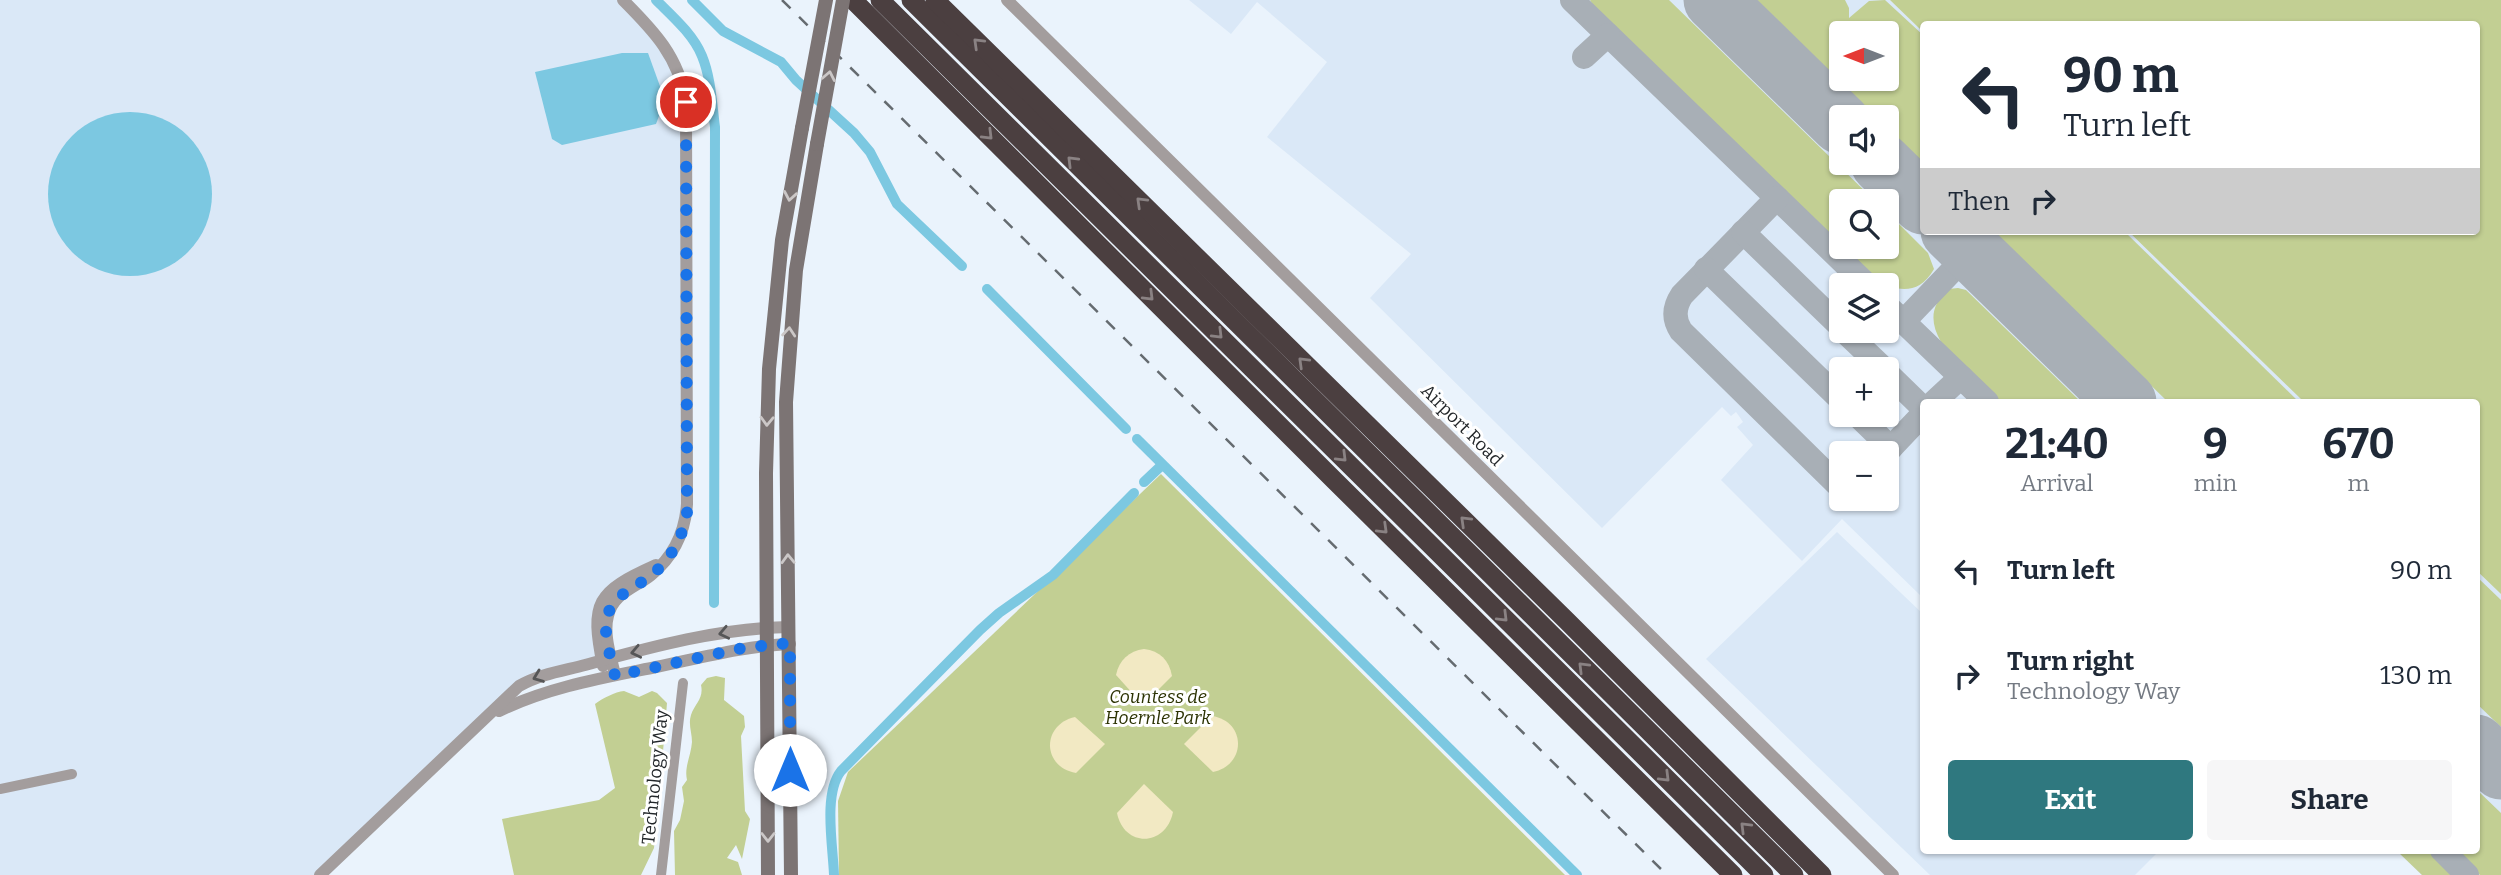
<!DOCTYPE html>
<html lang="en">
<head>
<meta charset="utf-8">
<style>
	:root { --surface:#fff; --page:#f6f6f7; --text:#1f2937; --muted:#747a83; --accent:#2f787f }
	body { margin:0; font-family:Bitter,serif; background:var(--page); color:var(--text); height:100vh; display:flex; flex-direction:column; font-size:26px; white-space:nowrap }
	* { box-sizing:border-box; margin:0 }
	p { font-size:23px; color:var(--muted) }
	.icon { flex:none; width:38px; height:38px; fill:none; stroke:currentColor; stroke-width:2; stroke-linecap:round; stroke-linejoin:round }
	.map { position:relative; flex:1; overflow:hidden }
	.side { position:absolute; left:1920px; top:399px; width:560px; height:455px; display:flex; flex-direction:column; background:var(--surface); border-radius:7px; box-shadow:0 2px 5px #0004 }
	.side>* { flex:none }
	.guide { position:absolute; left:1920px; top:21px; width:560px; height:214px; border-radius:7px; box-shadow:0 2px 5px #0004; background:#fff; color:var(--text); overflow:hidden }
	.needle { width:46px; rotate:270deg }
	.buttons { position:absolute; left:1829px; top:21px; display:grid; gap:14px }
	.buttons a { display:grid; place-items:center; width:70px; height:70px; border-radius:7px; background:var(--surface); box-shadow:0 2px 5px #0004; font-size:35px }
	.pin { position:absolute; display:grid; place-items:center; width:60px; height:60px; color:#fff; margin:-30px; border:4px solid #fff; border-radius:50%; box-shadow:0 2px 7px #0007 }
	.me { position:absolute; width:77px; margin:-38px; rotate:0deg; stroke-linejoin:round; filter:drop-shadow(0 0 5px #0008) }
	.turn { display:flex; align-items:center; gap:24px; height:147px; padding:0 28px; font-size:32px }
	.turn .icon { width:91px; height:91px; stroke-width:2.5 }
	.turn b { display:block; font-size:49px; line-height:60px }
	.then { display:flex; align-items:center; height:66px; padding:0 28px; background:#0003; gap:14px; font-size:26px }
	.eta { display:flex; justify-content:space-evenly; align-items:center; height:119px; text-align:center }
	.eta b { font-size:42px; font-weight:700; line-height:49px }
	.action { display:flex; gap:14px; margin-top:auto; padding:14px 28px }
	.action a { flex:1; height:80px; border-radius:7px; background:var(--accent); color:#fff; font-size:28px; font-weight:700; line-height:80px; text-align:center }
	.action a+a { background:var(--page); color:var(--text) }
	ul { padding:0; list-style:none }
	li { display:flex; align-items:center; gap:21px; height:105px; padding:0 28px }
	li div { flex:1 }
	li b { display:block; font-size:26px }
	li em { font-style:normal }
	.map>svg:first-child { display:block }
	.built { fill:#dae8f7; fill-rule:evenodd }
	.green { fill:#c2cf93; fill-rule:evenodd }
	.sand { fill:#f2e9c3 }
	.water { fill:#7cc8e1 }
	.lines { fill:none; stroke-linecap:round; stroke-linejoin:round }
	.canal { stroke:#7cc8e1; stroke-width:10 }
	.taxiway { stroke:#a8afb6; stroke-width:24 }
	.runway { stroke:#a8afb6; stroke-width:61 }
	.minor { stroke:#a39d9d; stroke-width:10 }
	.tertiary { stroke:#a39d9d; stroke-width:12 }
	.secondary { stroke:#7c7474; stroke-width:14 }
	.motorway { stroke:#4b3f40; stroke-width:19 }
	.rail { stroke:#656b70; stroke-width:2.5; stroke-dasharray:12 12; stroke-linecap:butt }
	.secondary-bridge { stroke:#7c7474; stroke-width:14 }
	.oneway { stroke:#8a8283 }
	.oneway2 { stroke:#cbc7c7 }
	.oneway3 { stroke:#565657 }
	.route { stroke:#1a73e8; stroke-width:12; stroke-dasharray:0 21.6 }
	.labels { text-anchor:middle; stroke-width:6; stroke-linejoin:round; paint-order:stroke }
	.street-label { font-size:18px; fill:#222629; stroke:#fff }
	.park-label { font-size:18px; font-style:italic; fill:#2b3202; stroke:#fff }
</style>
</head>
<body>
<div class="map">
<svg width="2501" height="875" viewBox="0 0 2501 875">
	<rect width="100%" height="100%" fill="#eaf3fc"/>
	<g class="built">
		<path d="M0 0H623L679 74 687 504 666 560 617 585 602 660 532 679 320 875H0Z"/>
		<path d="M1189 0H1890L1923 32V231H2128L2304 402H1923V598L1842 519 1802 561 1721 480 1753 445 1737 427 1743 422 1739 416 1736 412 1731 416 1722 407 1602 528 1370 298 1411 254 1267 137 1327 62 1257 2 1231 34ZM1841 33H1886V79H1841ZM1841 117H1886V163H1841ZM1841 201H1886V247H1841ZM1841 285H1886V331H1841ZM1841 369H1886V415H1841ZM1841 453H1886V499H1841Z"/>
		<path d="M1837 532 1923 614V850L2159 851 2135 875H1930L1706 659Z"/>
		<path d="M2476 570 2501 594V875H2422L2397 851 2476 850Z"/>
	</g>
	<g class="green">
		<path d="M1590 0H1669L1875 201H1841V247H1886L1887 212 1928 253 1934 269C1919 295 1900 291 1878 283L1768 181 1594 7Z"/>
		<path d="M1757 0H1845L1849 8V18L1869 1 1885 0 1923 35V163L1887 127 1886 117H1876ZM1841 33H1886V79H1841Z"/>
		<path d="M1890 0H2501V594L2476 570V402H2304L2128 231H2476V24H1923V32Z"/>
		<path d="M1992 231H2124L2299 402H2168Z"/>
		<path d="M1958 288 1966 290 2081 402H1998C1971 375 1903 327 1949 289Z"/>
		<path d="M1161 474 1565 875H839L838 801 848 772Z"/>
		<path d="M2476 576 2501 600V727L2476 703Z"/>
		<path d="M716 676 725 678 724 700 744 716 745 727 741 736 745 811 750 819 742 859 736 845 727 858 738 862 742 875H675L674 831 680 820 684 801 682 787 687 780C684 767 691 756 692 742 692 733 688 724 691 715 695 703 704 699 701 685L707 678Z"/>
		<path d="M624 691 639 697 652 691 657 693 667 703 661 776 652 804 656 825 654 848 641 875H514L502 819 599 800 615 788 595 704C603 698 615 692 624 691Z"/>
		<path d="M2476 789 2501 813V875H2480L2454 851 2476 850Z"/>
		<path d="M2397 851H2430L2455 875H2422Z"/>
	</g>
	<g class="sand">
		<path d="M1144 649C1160 651 1169 660 1172 676L1143 705 1116 675C1119 660 1129 651 1144 649Z"/>
		<path d="M1212 716C1246 721 1247 765 1213 772L1184 744Z"/>
		<path d="M1075 717 1105 744 1076 773C1042 767 1041 725 1075 717Z"/>
		<path d="M1144 784 1173 812C1166 847 1124 848 1117 813Z"/>
	</g>
	<g class="water">
		<path d="M622 53H648L665 100 656 124 562 145 552 139 535 72Z"/>
		<circle cx="130" cy="194" r="82"/>
	</g>
	<g class="lines">
		<g class="canal">
			<path d="M656 0C672 16 693 34 702 56 711 78 712 104 715 127L714 603"/>
			<path d="M692 0 723 31 781 62 796 80 854 133 870 152 897 204 962 266"/>
			<path d="M987 289 1126 429"/>
			<path d="M1137 439 1577 875"/>
			<path d="M1144 482 1162 465"/>
			<path d="M834 875C833 846 823 794 841 771L980 630 999 613 1053 575 1134 493"/>
		</g>
		<g class="taxiway">
			<path d="M1572 0 1867 285"/>
			<path d="M1584 57 1608 35"/>
			<path d="M1777 198 1682 295C1674 307 1673 319 1681 331L1841 488"/>
			<path d="M1743 232 1841 327"/>
			<path d="M1706 269 1841 400"/>
			<path d="M1886 305 1987 402"/>
			<path d="M1904 321 1971 251"/>
			<path d="M1844 331 1884 369"/>
			<path d="M1886 372 1923 408"/>
			<path d="M1934 402 1961 377"/>
			<path d="M1857 415 1891 448"/>
			<path d="M1886 453 1923 414"/>
			<path d="M2442 850 2467 875"/>
		</g>
		<g class="runway">
			<path d="M1714 0 1841 124"/>
			<path d="M1881 163 1923 204"/>
			<path d="M1951 231 2126 402"/>
			<path d="M2476 745 2501 769"/>
		</g>
		<g class="minor">
			<path d="M0 789 72 774"/>
			<path d="M661 875 683 683"/>
		</g>
		<g class="tertiary">
			<path d="M1007 0 1893 875"/>
			<path d="M603 666C590 602 596 592 656 565"/>
			<path d="M615 675C611 657 603 634 608 616 613 593 635 588 651 575 673 557 685 532 687 504L686 102C679 57 654 31 623 0"/>
			<path d="M499 711C549 687 602 678 656 667 700 658 744 646 790 644"/>
			<path d="M320 875 519 686C540 674 562 671 585 665 651 647 720 628 789 627"/>
		</g>
		<g class="secondary">
			<path d="M768 875 766 473 769 369 782 240 802 128"/>
			<path d="M791 875 786 402 796 270 817 144"/>
		</g>
		<g class="motorway">
			<path d="M853 0 1335 481 1733 875"/>
			<path d="M880 0 1764 875"/>
			<path d="M911 0 1794 875"/>
			<path d="M935 0 1566 620 1822 875"/>
		</g>
		<path class="rail" d="M782 0 1667 875"/>
		<g class="secondary-bridge">
			<path d="M802 128 826 0"/>
			<path d="M817 144 843 0"/>
		</g>
	</g>
	<defs><path id="oneway-chevron" d="M-2-3.5L2.5 0L-2 3.5" fill="none" stroke-width="1.6" stroke-linecap="round" stroke-linejoin="round" transform="scale(1.75)"/></defs>
	<g class="oneway">
		<use href="#oneway-chevron" transform="translate(978 43) rotate(-136)"/>
		<use href="#oneway-chevron" transform="translate(988 135) rotate(45)"/>
		<use href="#oneway-chevron" transform="translate(1072 161) rotate(-135)"/>
		<use href="#oneway-chevron" transform="translate(1141 202) rotate(-136)"/>
		<use href="#oneway-chevron" transform="translate(1149 296) rotate(45)"/>
		<use href="#oneway-chevron" transform="translate(1218 334) rotate(45)"/>
		<use href="#oneway-chevron" transform="translate(1303 362) rotate(-136)"/>
		<use href="#oneway-chevron" transform="translate(1342 457) rotate(45)"/>
		<use href="#oneway-chevron" transform="translate(1465 521) rotate(-136)"/>
		<use href="#oneway-chevron" transform="translate(1383 529) rotate(44)"/>
		<use href="#oneway-chevron" transform="translate(1503 617) rotate(45)"/>
		<use href="#oneway-chevron" transform="translate(1583 667) rotate(-135)"/>
		<use href="#oneway-chevron" transform="translate(1665 777) rotate(45)"/>
		<use href="#oneway-chevron" transform="translate(1745 827) rotate(-135)"/>
	</g>
	<g class="oneway2">
		<use href="#oneway-chevron" transform="translate(829 76) rotate(-79)"/>
		<use href="#oneway-chevron" transform="translate(790 196) rotate(100)"/>
		<use href="#oneway-chevron" transform="translate(789 332) rotate(-85)"/>
		<use href="#oneway-chevron" transform="translate(767 421) rotate(92)"/>
		<use href="#oneway-chevron" transform="translate(788 559) rotate(-92)"/>
		<use href="#oneway-chevron" transform="translate(768 837) rotate(90)"/>
	</g>
	<g class="oneway3">
		<use href="#oneway-chevron" transform="translate(724 633) rotate(168)"/>
		<use href="#oneway-chevron" transform="translate(636 652) rotate(168)"/>
		<use href="#oneway-chevron" transform="translate(538 677) rotate(159)"/>
	</g>
	<g class="lines">
		<path class="route" d="M686 102 687 513C683 537 670 561 649 577 633 589 613 595 607 617 603 635 611 657 615 676L743 648 790 643V770"/>
	</g>
	<g class="labels">
		<g class="street-label">
			<text transform="translate(1462 425) rotate(45)" y="6">Airport Road</text>
			<text transform="translate(655 777) rotate(-84)" y="6">Technology Way</text>
		</g>
		<g class="park-label">
			<text x="1158" y="703">Countess de<tspan x="1158" dy="21">Hoernle Park</tspan></text>
		</g>
	</g>
</svg>
<div class="buttons">
<a><svg class="needle" viewBox="-14 -14 28 28"><path d="M0-13l5 13h-10z" fill="#e53935"/><path d="M0 13l5-13h-10z" fill="#747a83"/></svg></a>
<a><svg class="icon" aria-label="sound" viewBox="0 0 24 24"><path d="M4 9h4l5-4v14l-5-4H4zM17 9q2 3 0 6"/></svg></a>
<a><svg class="icon" aria-label="search" viewBox="0 0 24 24"><circle cx="10" cy="10" r="6"/><path d="M15 15l6 6"/></svg></a>
<a><svg class="icon" aria-label="layers" viewBox="0 0 24 24"><path d="M12 4l9 5-9 5-9-5zM3 14l9 5 9-5"/></svg></a>
<a>+</a>
<a>−</a>
</div>
<div class="pin" style="left:686px;top:102px;background:#d93025"><svg class="icon" aria-label="arrive" viewBox="0 0 24 24"><path d="M6 21V4h12l-3 4 3 4H6"/></svg></div>
<svg class="me" style="left:790px;top:770px" viewBox="-20 -20 40 40"><circle r="19" fill="#fff"/><path d="M0-13L10 11 0 6-10 11z" fill="#1a73e8"/></svg>
<div class="guide">
<div class="turn"><svg class="icon" aria-label="left" viewBox="0 0 24 24"><path d="M17 20v-9H6M10 6l-5 5 5 5"/></svg><div><b>90 m</b>Turn left</div></div>
<div class="then">Then<svg class="icon" aria-label="right" viewBox="0 0 24 24"><path d="M7 20v-9h11M14 6l5 5-5 5"/></svg></div>
</div>
<section class="side">
<div class="eta">
<div><b>21:40</b><p>Arrival</p></div>
<div><b>9</b><p>min</p></div>
<div><b>670</b><p>m</p></div>
</div>
<ul>
<li><svg class="icon" aria-label="left" viewBox="0 0 24 24"><path d="M17 20v-9H6M10 6l-5 5 5 5"/></svg><div><b>Turn left</b></div><em>90 m</em></li>
<li><svg class="icon" aria-label="right" viewBox="0 0 24 24"><path d="M7 20v-9h11M14 6l5 5-5 5"/></svg><div><b>Turn right</b><p>Technology Way</p></div><em>130 m</em></li>
</ul>
<div class="action"><a>Exit</a><a>Share</a></div>
</section>
</div>
</body>
</html>
